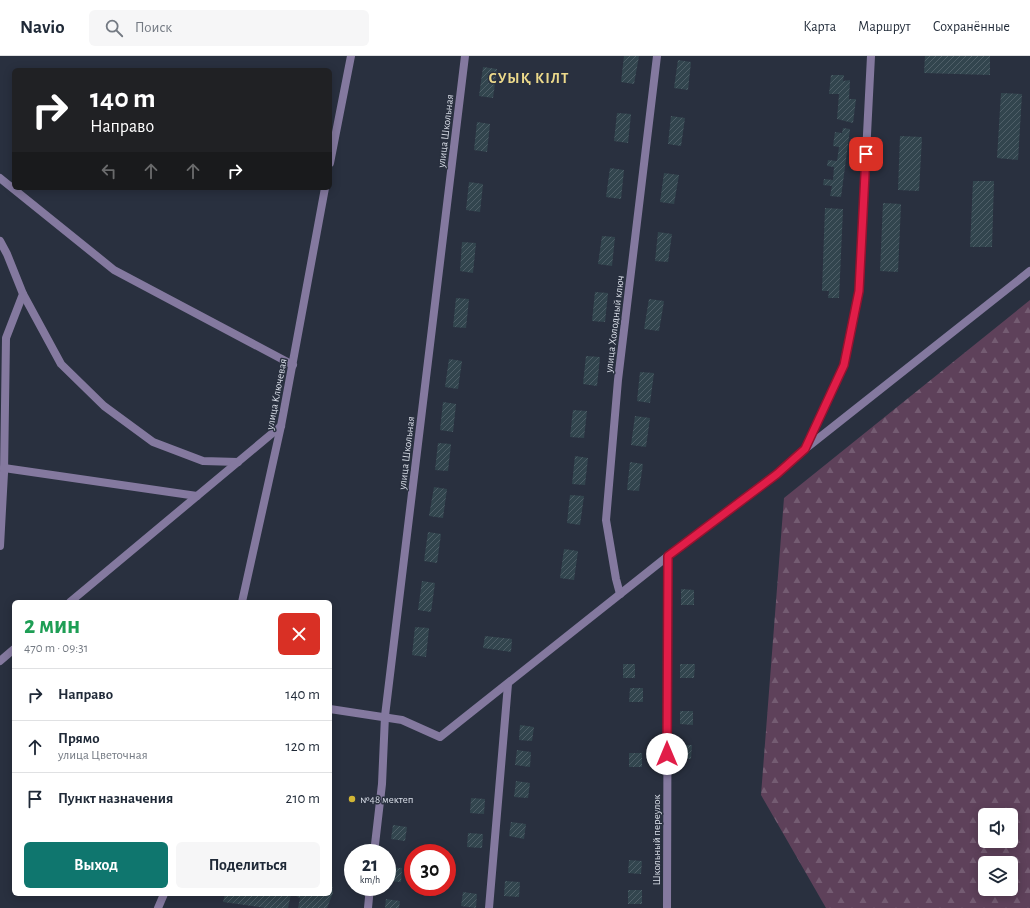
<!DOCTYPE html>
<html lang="ru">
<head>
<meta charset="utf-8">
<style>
	:root { --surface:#fff; --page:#f6f6f7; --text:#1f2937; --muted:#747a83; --line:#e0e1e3; --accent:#0f766e }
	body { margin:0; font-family:"Alegreya Sans",sans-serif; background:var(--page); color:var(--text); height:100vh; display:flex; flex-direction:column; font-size:15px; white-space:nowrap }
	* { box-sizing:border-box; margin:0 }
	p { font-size:13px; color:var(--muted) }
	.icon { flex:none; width:22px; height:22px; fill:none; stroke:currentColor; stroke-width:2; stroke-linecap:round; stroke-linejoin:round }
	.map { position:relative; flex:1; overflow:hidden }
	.details { position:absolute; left:12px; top:544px; width:320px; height:296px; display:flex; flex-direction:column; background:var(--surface); border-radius:6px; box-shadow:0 2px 10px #0003 }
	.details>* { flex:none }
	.guide { position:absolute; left:12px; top:12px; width:320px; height:122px; border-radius:6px; box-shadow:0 2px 10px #0003; background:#202124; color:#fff; overflow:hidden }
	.fabs { position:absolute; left:978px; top:752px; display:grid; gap:8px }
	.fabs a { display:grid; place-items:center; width:40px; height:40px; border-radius:6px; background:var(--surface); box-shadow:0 2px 10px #0003; font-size:20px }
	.speed { position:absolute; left:344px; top:788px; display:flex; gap:8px; font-size:20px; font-weight:700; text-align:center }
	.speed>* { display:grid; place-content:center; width:52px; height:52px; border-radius:50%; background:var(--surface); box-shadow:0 2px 10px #0003; line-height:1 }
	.speed small { font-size:10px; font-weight:400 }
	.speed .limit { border:6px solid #d22; background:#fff; color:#111 }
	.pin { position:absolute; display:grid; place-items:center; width:34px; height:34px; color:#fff; margin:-17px; border-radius:8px; box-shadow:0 2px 6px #0006 }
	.me { position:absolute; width:44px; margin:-22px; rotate:0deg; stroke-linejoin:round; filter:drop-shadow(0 0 3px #0008) }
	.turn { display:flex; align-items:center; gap:14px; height:84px; padding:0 12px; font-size:18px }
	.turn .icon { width:52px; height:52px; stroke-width:2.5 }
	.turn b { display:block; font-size:28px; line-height:34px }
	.lanes { display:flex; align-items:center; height:38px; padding:0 12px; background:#0003; justify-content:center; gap:20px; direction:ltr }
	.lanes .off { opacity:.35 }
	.round { display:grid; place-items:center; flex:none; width:42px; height:42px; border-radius:6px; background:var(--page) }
	.overview { display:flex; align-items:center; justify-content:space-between; height:68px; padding:0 12px }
	h1 { font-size:24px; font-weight:700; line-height:30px; color:#1e9e55 }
	.button { display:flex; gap:8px; margin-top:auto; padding:8px 12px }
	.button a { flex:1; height:46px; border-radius:6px; background:var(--accent); color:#fff; font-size:16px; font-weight:700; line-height:46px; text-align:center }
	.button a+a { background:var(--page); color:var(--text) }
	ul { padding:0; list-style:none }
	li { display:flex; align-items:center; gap:12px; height:52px; padding:0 12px; border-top:1px solid var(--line) }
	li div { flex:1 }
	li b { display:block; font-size:15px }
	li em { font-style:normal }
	header { display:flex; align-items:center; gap:24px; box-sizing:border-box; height:56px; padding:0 20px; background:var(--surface); border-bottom:1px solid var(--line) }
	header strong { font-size:19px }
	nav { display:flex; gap:22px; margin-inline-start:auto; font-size:14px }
	.search { width:280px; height:36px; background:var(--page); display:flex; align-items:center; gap:10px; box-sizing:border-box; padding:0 14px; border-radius:6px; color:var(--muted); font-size:15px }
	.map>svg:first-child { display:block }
	.forest { fill:url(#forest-firs); fill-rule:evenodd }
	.building { fill:url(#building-hatch) }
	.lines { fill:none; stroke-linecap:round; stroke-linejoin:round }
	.minor { stroke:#84799f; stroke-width:8 }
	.tertiary { stroke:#84799f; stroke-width:8 }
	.route-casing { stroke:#92132f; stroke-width:10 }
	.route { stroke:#e11d48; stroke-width:7 }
	.poi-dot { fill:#d2b635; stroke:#29303f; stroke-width:1.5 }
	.labels { text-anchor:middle; stroke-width:3; stroke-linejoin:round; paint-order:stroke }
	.street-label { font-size:11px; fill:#dadfe9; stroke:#29303f }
	.poi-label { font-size:11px; fill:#dadfe9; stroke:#29303f; text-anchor:start }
	.district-label { font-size:15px; font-weight:bold; letter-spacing:1px; fill:#ecd98b; stroke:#29303f }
</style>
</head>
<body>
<header>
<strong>Navio</strong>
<div class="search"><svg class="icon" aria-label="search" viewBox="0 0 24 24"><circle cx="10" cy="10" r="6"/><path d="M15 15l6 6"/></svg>Поиск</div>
<nav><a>Карта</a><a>Маршрут</a><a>Сохранённые</a></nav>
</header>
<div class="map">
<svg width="1030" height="852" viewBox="0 0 1030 852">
	<defs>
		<pattern id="forest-firs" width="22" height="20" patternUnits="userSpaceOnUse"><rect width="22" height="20" fill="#5e415a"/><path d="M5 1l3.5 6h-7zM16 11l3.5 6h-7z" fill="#745c72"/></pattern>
		<pattern id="building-hatch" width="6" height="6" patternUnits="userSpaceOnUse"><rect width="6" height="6" fill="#32454e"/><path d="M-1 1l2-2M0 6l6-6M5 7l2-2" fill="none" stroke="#4f5f68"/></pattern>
	</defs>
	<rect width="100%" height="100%" fill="#29303f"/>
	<path class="forest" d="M1030 244V852H826L761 739 784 442ZM985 759H1011V785H985ZM985 807H1011V833H985Z"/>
	<g class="building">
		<path d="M624 0H639L634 28 621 26Z"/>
		<path d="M925 0H990V19L924 17Z"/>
		<path d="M678 4 691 6 688 34 674 32Z"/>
		<path d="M483 11 497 13 493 42 479 40Z"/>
		<path d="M831 19H844L843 25 850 24 849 43H856L853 67 837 63 839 38H829Z"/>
		<path d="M1001 37 1022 38 1018 104 997 102Z"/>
		<path d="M617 57 631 58 628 87 614 85Z"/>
		<path d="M671 60 685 62 681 90 668 88Z"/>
		<path d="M477 66 490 68 487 96 474 94Z"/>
		<path d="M843 72 850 73 841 141 830 140 832 130 823 129 824 123 833 124 834 111 827 110 828 104 837 105 839 91 833 90 835 76 842 77Z"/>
		<path d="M900 80 922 81 919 135 898 134Z"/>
		<path d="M610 112 624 114 621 143 606 141Z"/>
		<path d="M664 117 679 119 674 148 660 146Z"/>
		<path d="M973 125H994L992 191H970Z"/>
		<path d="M469 126 483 128 480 156 466 154Z"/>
		<path d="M883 147 901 148 898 216 880 215Z"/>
		<path d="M825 152 843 153 839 242H828L829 235H822Z"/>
		<path d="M658 176 672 178 668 206 655 205Z"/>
		<path d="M602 180 615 181 612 210 598 208Z"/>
		<path d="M462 186 476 187 473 217 460 215Z"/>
		<path d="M595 236 608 237 605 266 592 265Z"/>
		<path d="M456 242 469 243 466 272 453 271Z"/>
		<path d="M649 243 664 245 659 275 644 273Z"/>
		<path d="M586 300 600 301 597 330 583 328Z"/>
		<path d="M449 303 462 305 458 333 445 331Z"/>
		<path d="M640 316 654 317 650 347 637 345Z"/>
		<path d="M443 346 456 348 453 376 440 374Z"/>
		<path d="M573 354 587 355 584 382 570 381Z"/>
		<path d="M635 360 650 362 646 391 631 389Z"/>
		<path d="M438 387 451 388 448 415 435 414Z"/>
		<path d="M575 400 588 402 585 429 572 428Z"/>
		<path d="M630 406 643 408 639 435 627 434Z"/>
		<path d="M434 431 447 433 443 462 429 460Z"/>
		<path d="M570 439 584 440 580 469 567 467Z"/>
		<path d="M428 476 441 478 437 507 424 505Z"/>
		<path d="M564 493 578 495 574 524 560 522Z"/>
		<path d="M422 525 435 527 431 556 418 554Z"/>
		<path d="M681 533 694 534V549H681Z"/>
		<path d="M415 571 429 572 426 601 412 599Z"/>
		<path d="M485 580 512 583 511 596 483 592Z"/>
		<rect x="623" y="608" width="12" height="14"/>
		<path d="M680 608H695L694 622H680Z"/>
		<path d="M630 632H643V646H629Z"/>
		<path d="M680 655H693V669L680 668Z"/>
		<path d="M520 669 534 671 532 685 519 684Z"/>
		<path d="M680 689H692L691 703 679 702Z"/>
		<path d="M517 694 531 696 530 711 515 709Z"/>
		<rect x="629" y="697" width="13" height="14"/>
		<path d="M516 725 530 727 528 742 514 741Z"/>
		<path d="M471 742 485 743 484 758 470 757Z"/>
		<path d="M511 766 526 768 524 783 509 780Z"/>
		<path d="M393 769 407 771 405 785 391 783Z"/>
		<path d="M468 777 483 778 482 792 467 791Z"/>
		<path d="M330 804 333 837 327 852H298L300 842 292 838H330Z"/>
		<path d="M629 804 642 805 641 818 628 817Z"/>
		<path d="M387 811 402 812 401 826 387 825Z"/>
		<path d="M505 825 520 826 519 841 504 840Z"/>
		<rect x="628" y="834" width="14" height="14"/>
		<path d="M463 836 477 838 476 852 461 850Z"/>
		<path d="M225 838H291L288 852H266L223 846Z"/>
		<path d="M386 843 400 845 399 852H385Z"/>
	</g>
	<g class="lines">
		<g class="minor">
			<path d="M0 122 114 214 293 309"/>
			<path d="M0 185 7 198 23 238 6 282 4 417 0 490"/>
			<path d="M23 238 61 308 104 350 153 386 203 405 238 406"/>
			<path d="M806 391 844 309 859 235 871 0"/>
			<path d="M4 412 197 440"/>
			<path d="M620 538 616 523 606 464 618 324 657 0"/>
			<path d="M70 546 281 370"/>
			<path d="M0 605 14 593"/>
			<path d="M330 653 402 664 440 681 668 500 777 418 805 393 1030 215"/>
			<path d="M374 797 382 728 385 660 465 0"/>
			<path d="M368 852 370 831"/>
			<path d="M489 852 508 628"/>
			<path d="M667 852 668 500"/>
		</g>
		<g class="tertiary">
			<path d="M330 107 351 0"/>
			<path d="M242 546 281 370 325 132"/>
			<path d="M158 852 164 838"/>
		</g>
	</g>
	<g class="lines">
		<defs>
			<path id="route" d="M667 698 668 500 777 418 805 393 844 309 859 235 866 98"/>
		</defs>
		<use href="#route" class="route-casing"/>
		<use href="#route" class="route"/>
	</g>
	<circle class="poi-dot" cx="352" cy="743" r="4"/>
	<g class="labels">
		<g class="street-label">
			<text transform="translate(445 75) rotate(-83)" y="4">улица Школьная</text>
			<text transform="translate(614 268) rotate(-83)" y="4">улица Холодный ключ</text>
			<text transform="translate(276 338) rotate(-79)" y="4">улица Ключевая</text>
			<text transform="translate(406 397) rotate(-83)" y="4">улица Школьная</text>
			<text transform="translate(656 784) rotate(-90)" y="4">Школьный переулок</text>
		</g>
		<g class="poi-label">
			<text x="360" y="747">№48 мектеп</text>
		</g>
		<g class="district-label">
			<text x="529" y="27">СУЫҚ КІЛТ</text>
		</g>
	</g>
</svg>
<div class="fabs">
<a><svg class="icon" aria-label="sound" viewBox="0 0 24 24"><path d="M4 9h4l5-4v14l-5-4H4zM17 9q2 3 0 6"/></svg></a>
<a><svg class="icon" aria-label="layers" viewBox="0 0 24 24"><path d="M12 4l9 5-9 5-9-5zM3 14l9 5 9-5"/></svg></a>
</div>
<div class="speed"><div>21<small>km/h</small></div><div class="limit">30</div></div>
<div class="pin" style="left:866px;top:98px;background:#d93025"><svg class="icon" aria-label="arrive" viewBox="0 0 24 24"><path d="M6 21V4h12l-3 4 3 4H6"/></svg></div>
<svg class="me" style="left:667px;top:698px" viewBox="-20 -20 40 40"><circle r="19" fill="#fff"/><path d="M0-13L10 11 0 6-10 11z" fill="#e11d48"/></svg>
<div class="guide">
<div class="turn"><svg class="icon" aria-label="right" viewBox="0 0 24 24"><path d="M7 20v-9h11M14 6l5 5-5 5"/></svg><div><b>140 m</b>Направо</div></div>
<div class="lanes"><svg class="icon off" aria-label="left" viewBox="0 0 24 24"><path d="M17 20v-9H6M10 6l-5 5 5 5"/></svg><svg class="icon off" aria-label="ahead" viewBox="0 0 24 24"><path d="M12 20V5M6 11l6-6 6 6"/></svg><svg class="icon off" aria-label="ahead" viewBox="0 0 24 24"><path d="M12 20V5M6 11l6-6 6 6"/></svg><svg class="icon" aria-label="right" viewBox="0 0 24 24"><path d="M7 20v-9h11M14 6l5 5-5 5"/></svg></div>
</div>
<section class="details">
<div class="overview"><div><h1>2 мин</h1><p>470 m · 09:31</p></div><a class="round" style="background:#d93025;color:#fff"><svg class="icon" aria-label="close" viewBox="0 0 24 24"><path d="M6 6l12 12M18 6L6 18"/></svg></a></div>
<ul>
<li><svg class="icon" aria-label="right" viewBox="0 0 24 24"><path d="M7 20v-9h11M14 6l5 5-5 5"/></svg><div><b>Направо</b></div><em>140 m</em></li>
<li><svg class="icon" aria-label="ahead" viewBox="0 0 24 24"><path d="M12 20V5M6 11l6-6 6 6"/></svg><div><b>Прямо</b><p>улица Цветочная</p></div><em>120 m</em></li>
<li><svg class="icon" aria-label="arrive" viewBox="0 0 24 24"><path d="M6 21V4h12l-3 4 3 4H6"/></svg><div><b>Пункт назначения</b></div><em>210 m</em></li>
</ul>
<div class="button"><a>Выход</a><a>Поделиться</a></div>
</section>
</div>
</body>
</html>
